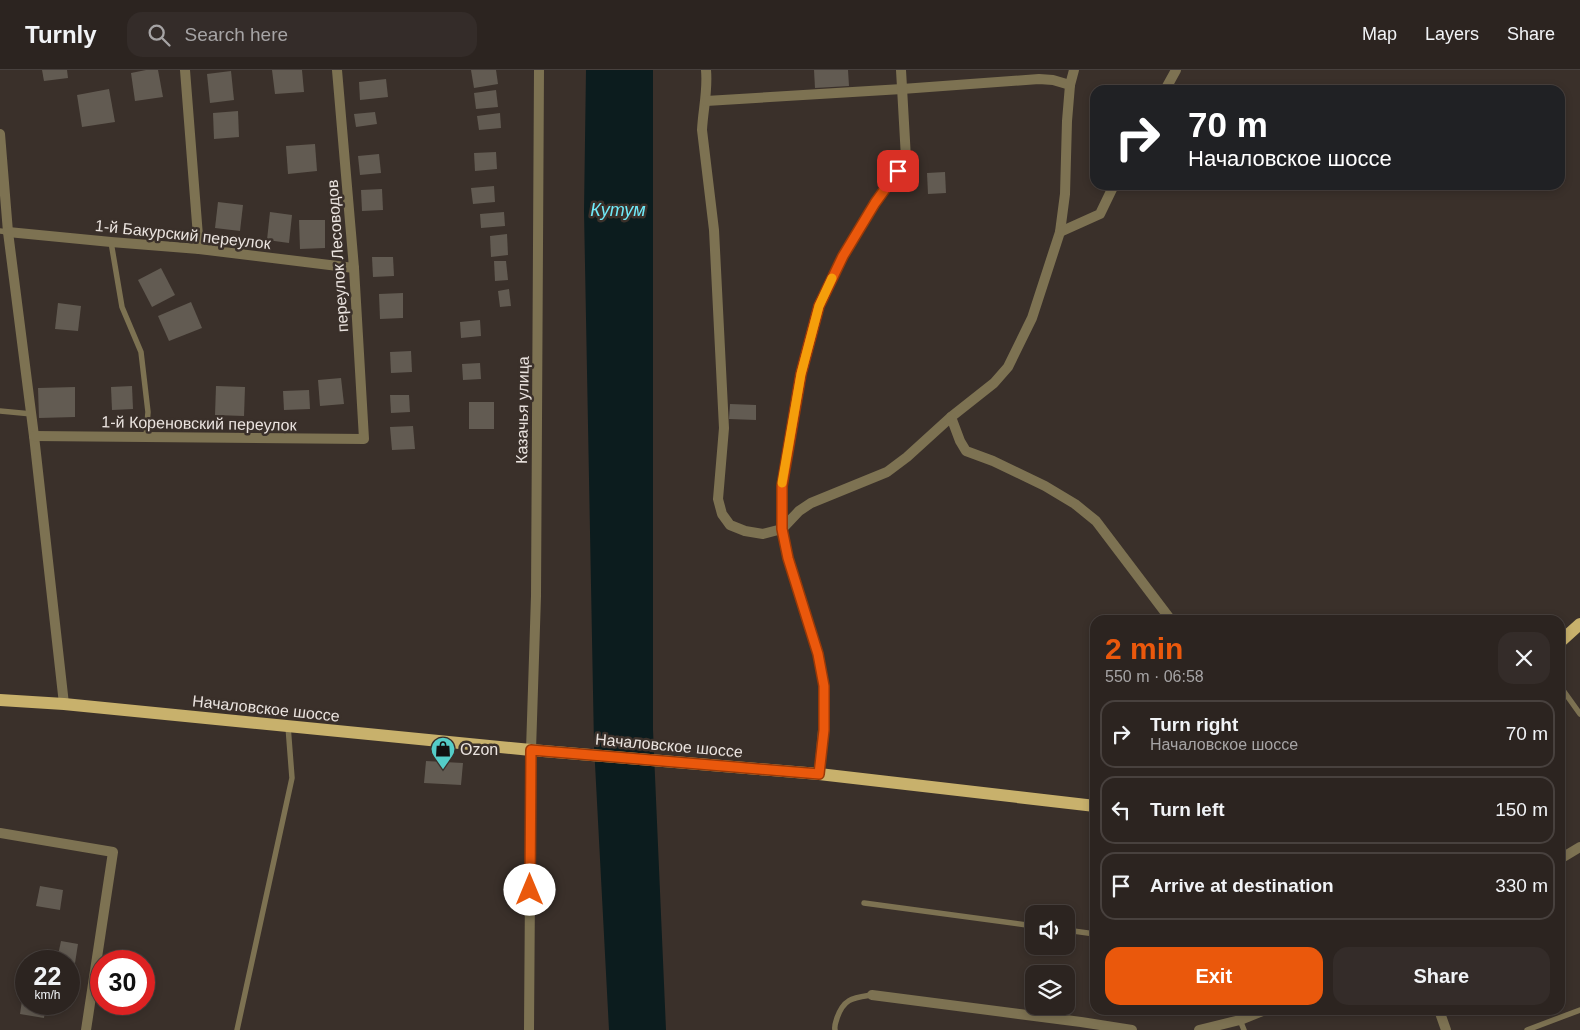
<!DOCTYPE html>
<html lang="en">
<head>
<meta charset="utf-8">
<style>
	:root { --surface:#2c2420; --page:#342c29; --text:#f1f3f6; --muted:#a6a4a5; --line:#48413e; --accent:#ea580c }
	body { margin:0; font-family:Arial,sans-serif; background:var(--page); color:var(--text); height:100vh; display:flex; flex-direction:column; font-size:19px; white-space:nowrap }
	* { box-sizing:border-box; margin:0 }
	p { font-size:16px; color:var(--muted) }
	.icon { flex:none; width:28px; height:28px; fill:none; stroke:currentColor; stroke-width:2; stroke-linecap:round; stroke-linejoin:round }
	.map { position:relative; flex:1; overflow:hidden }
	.panel { position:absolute; left:1090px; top:545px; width:475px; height:400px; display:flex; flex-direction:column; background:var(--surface); border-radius:15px; box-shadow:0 2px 8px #0003,0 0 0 1px var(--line) }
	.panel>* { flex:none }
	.hud { position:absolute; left:1090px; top:15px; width:475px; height:105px; border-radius:15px; box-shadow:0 2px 8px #0003,0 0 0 1px var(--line); background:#202124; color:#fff; overflow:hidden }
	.fabs { position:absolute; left:1025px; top:835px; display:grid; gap:10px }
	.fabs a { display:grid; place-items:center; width:50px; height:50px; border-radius:10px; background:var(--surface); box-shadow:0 2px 8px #0003,0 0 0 1px var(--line); font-size:25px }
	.speed { position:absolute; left:15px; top:880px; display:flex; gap:10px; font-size:25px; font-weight:700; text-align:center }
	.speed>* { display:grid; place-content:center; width:65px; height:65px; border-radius:50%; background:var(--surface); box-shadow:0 2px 8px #0003,0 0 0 1px var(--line); line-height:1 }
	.speed small { font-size:12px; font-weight:400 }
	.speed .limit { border:8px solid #d22; background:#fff; color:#111 }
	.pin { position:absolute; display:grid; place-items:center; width:42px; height:42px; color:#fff; margin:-21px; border-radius:10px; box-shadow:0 2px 8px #0006 }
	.me { position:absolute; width:55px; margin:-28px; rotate:0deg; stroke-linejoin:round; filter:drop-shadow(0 0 4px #0008) }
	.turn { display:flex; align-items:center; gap:18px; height:105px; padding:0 15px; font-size:22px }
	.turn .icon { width:65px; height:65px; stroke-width:2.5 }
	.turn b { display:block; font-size:35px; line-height:42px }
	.round { display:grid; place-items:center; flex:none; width:52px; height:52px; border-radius:15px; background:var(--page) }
	.summary { display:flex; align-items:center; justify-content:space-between; height:85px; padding:0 15px }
	h1 { font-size:30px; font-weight:600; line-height:38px; color:var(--accent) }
	.button { display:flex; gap:10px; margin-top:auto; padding:10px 15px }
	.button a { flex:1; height:58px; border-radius:15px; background:var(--accent); color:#fff; font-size:20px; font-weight:600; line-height:58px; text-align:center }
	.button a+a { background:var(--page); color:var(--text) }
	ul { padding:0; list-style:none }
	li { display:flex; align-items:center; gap:15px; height:68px; margin:0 10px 8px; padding:0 5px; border:2px solid var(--line); border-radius:15px }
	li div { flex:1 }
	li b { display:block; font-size:19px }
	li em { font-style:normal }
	header { display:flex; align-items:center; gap:30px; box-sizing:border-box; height:70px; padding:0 25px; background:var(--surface); border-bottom:1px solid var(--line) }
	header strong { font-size:24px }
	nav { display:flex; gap:28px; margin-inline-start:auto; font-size:18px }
	.search { width:350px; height:45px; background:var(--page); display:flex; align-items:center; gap:12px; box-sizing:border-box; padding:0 18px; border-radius:15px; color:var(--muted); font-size:19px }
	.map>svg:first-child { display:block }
	.water { fill:#0c1c1e }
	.building { fill:#625b52 }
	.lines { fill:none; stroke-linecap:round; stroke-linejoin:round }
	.service { stroke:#7d7252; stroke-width:5.5 }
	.minor { stroke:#7d7252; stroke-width:10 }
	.primary { stroke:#c8b16c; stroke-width:12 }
	.route-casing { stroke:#983908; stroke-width:12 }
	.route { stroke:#ea580c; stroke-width:9 }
	.slow { stroke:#f59e0b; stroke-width:9 }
	.labels { text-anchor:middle; stroke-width:5; stroke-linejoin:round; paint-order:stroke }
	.street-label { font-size:16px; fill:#eae3df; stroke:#3a302a }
	.poi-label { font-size:16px; fill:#eae3df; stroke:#3a302a; text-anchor:start }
	.water-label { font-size:18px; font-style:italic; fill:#70eaf9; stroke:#3a302a }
</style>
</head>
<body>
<header>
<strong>Turnly</strong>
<div class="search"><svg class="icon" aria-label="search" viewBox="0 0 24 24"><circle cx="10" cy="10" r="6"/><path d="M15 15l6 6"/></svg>Search here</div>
<nav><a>Map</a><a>Layers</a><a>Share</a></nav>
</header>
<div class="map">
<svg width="1580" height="960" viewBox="0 0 1580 960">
	<rect width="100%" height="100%" fill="#3a302a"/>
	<path class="water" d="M586 0H653V660L666 960H609L594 675 584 141Z"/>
	<g class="building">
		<path d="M42 0H67L68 8 44 11Z"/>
		<path d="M146 0H158L163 27 135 31 131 3Z"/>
		<path d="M272 0H302L304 22 275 24Z"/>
		<path d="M471 0H496L498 14 474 18Z"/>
		<path d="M814 0H848L849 16 815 18Z"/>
		<path d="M231 1 234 30 210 33 207 4Z"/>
		<path d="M386 9 388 27 360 30 359 12Z"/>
		<path d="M109 19 115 52 82 57 77 25Z"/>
		<path d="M496 20 498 37 476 39 474 23Z"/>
		<path d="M238 41 239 67 214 69 213 43Z"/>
		<path d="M375 42 377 54 356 57 354 44Z"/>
		<path d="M500 43 501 58 479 60 477 46Z"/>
		<path d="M315 74 317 101 288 104 286 76Z"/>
		<path d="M496 82 497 99 475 101 474 83Z"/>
		<path d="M379 84 381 103 360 105 358 86Z"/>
		<path d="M945 102 946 123 928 124 927 103Z"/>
		<path d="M494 116 495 132 473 134 471 118Z"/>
		<path d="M382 119 383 140 362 141 361 120Z"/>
		<path d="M218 132 243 135 240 161 215 158Z"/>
		<path d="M270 142 292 145 289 173 267 170Z"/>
		<path d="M504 142 505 156 481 158 480 144Z"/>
		<path d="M299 150H325V178L300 179Z"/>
		<path d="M507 164 508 185 491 187 490 166Z"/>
		<path d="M372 187H393L394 206 373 207Z"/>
		<path d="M494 191H506L508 210 495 211Z"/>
		<path d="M161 198 175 225 152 237 138 210Z"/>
		<path d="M509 219 511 236 500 237 498 221Z"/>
		<path d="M403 223V248L380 249 379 224Z"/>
		<path d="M191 232 202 258 169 271 158 246Z"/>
		<path d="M58 233 81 236 78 261 55 259Z"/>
		<path d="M480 250 481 266 461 268 460 252Z"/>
		<path d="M411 281 412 302 391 303 390 282Z"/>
		<path d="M480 293 481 309 463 310 462 294Z"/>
		<path d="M341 308 344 334 320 336 318 310Z"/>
		<path d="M132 316 133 339 112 340 111 317Z"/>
		<path d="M216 316 245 317 244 346 215 345Z"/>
		<path d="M75 317V347L39 348 38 318Z"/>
		<path d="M309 320 310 339 284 340 283 321Z"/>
		<path d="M390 325H409L410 342 391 343Z"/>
		<rect x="469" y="332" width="25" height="27"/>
		<path d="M730 334 756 335V350L729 349Z"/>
		<path d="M413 356 415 379 392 380 390 357Z"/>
		<path d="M426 691 463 693 461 715 424 713Z"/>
		<path d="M40 816 63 820 60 840 36 836Z"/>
		<path d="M61 871 78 874 75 893 57 890Z"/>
		<path d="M69 908 76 910 72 931H69Z"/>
		<path d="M23 924 26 925V934H46L44 948 20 944Z"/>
	</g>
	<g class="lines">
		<g class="service">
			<path d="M0 161 8 162"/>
			<path d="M111 172 122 237 141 282 148 342 146 367"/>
			<path d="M0 341 32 344"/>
			<path d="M1560 616 1580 644"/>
			<path d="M864 833 1034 856"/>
			<path d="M1066 860 1095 864"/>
			<path d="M1240 950 1244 960"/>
			<path d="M237 960 292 708 288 656"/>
			<path d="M835 960C834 955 836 952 837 948 844 928 853 928 872 925"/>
			<path d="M1527 960 1580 940"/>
		</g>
		<g class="minor">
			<path d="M185 0 199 179"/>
			<path d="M706 0C708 21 703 40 702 60L714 160 724 358 718 429 722 444 730 455 745 461 763 464 782 459 799 441 811 433 887 402 907 387 951 347 994 313 1008 297 1032 248 1060 162 1065 124 1067 51 1070 15 1074 0"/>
			<path d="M1165 20 1176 0"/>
			<path d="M706 31 902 19 1039 9 1053 10 1070 15"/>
			<path d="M0 64 8 162 34 366 64 634"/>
			<path d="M8 162 111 172 199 179 354 198"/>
			<path d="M1060 162 1100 144 1114 115"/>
			<path d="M951 347 960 371 966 381 993 391 1045 416 1075 434 1096 451 1171 550"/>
			<path d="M34 366 364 369 354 198 337 0"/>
			<path d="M819 704 823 660 824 617 818 584 788 488 782 459V416L801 304 819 236 843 186 875 133 906 88 901 0"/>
			<path d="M0 763 113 782 86 960"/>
			<path d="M1560 789 1580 777"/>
			<path d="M872 925 1081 952 1132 960"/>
			<path d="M1439 940 1446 960"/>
			<path d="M529 960 531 680 536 526 539 0"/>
			<path d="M1199 960 1240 950 1265 940"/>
		</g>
		<g class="primary">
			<path d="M1560 572 1580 554"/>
			<path d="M0 630 64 634 531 680 819 704 1095 736"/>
		</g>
	</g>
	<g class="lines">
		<defs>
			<path id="route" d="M530 820 531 680 819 704 824 660V616L818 584 788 488 782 459V416L801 304 819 236 843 186 875 133 898 101"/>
		</defs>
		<use href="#route" class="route-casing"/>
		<use href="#route" class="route"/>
		<path class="slow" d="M782 413 801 304 819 236 832 208"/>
	</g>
	<defs>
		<symbol id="shop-pin" viewBox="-11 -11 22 30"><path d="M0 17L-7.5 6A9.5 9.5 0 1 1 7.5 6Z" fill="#54cdc8" stroke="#3a302a"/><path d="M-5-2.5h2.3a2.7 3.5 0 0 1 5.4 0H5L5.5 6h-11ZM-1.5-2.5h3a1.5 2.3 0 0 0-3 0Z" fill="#111"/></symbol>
	</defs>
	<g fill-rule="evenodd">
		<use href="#shop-pin" x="429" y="665" width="28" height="38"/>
	</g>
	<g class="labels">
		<g class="street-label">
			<text transform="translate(183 164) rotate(6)" y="6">1-й Бакурский переулок</text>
			<text transform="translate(337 186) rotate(-94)" y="6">переулок Лесоводов</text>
			<text transform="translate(522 340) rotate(-89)" y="6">Казачья улица</text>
			<text transform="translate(199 353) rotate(1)" y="6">1-й Кореновский переулок</text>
			<text transform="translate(266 638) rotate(6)" y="6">Началовское шоссе</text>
			<text transform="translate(669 675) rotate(5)" y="6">Началовское шоссе</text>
		</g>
		<g class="poi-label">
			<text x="460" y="685">Ozon</text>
		</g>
		<g class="water-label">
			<text x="618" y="146">Кутум</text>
		</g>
	</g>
</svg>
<div class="fabs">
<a><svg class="icon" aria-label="sound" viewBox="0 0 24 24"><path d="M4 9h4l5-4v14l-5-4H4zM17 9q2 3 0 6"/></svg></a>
<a><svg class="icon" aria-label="layers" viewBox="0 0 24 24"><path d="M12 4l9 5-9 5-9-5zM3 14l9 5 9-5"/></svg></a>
</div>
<div class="speed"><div>22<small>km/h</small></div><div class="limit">30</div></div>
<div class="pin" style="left:898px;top:101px;background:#d93025"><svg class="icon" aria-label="arrive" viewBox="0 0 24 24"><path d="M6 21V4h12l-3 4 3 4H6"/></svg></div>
<svg class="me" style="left:530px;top:820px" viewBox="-20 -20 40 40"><circle r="19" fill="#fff"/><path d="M0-13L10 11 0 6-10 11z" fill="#ea580c"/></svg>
<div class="hud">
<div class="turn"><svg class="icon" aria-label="right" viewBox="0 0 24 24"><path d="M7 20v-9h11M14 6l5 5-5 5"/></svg><div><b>70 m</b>Началовское шоссе</div></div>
</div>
<section class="panel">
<div class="summary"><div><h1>2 min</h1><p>550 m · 06:58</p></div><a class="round"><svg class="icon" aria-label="close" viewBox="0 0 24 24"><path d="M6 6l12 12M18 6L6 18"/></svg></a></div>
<ul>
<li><svg class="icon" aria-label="right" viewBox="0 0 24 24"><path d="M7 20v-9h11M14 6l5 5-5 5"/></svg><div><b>Turn right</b><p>Началовское шоссе</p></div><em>70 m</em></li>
<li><svg class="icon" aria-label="left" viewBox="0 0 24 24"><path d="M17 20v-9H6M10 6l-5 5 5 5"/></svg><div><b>Turn left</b></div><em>150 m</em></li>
<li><svg class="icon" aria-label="arrive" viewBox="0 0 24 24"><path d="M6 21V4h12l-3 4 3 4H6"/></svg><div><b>Arrive at destination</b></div><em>330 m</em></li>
</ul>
<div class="button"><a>Exit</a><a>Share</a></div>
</section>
</div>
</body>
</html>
